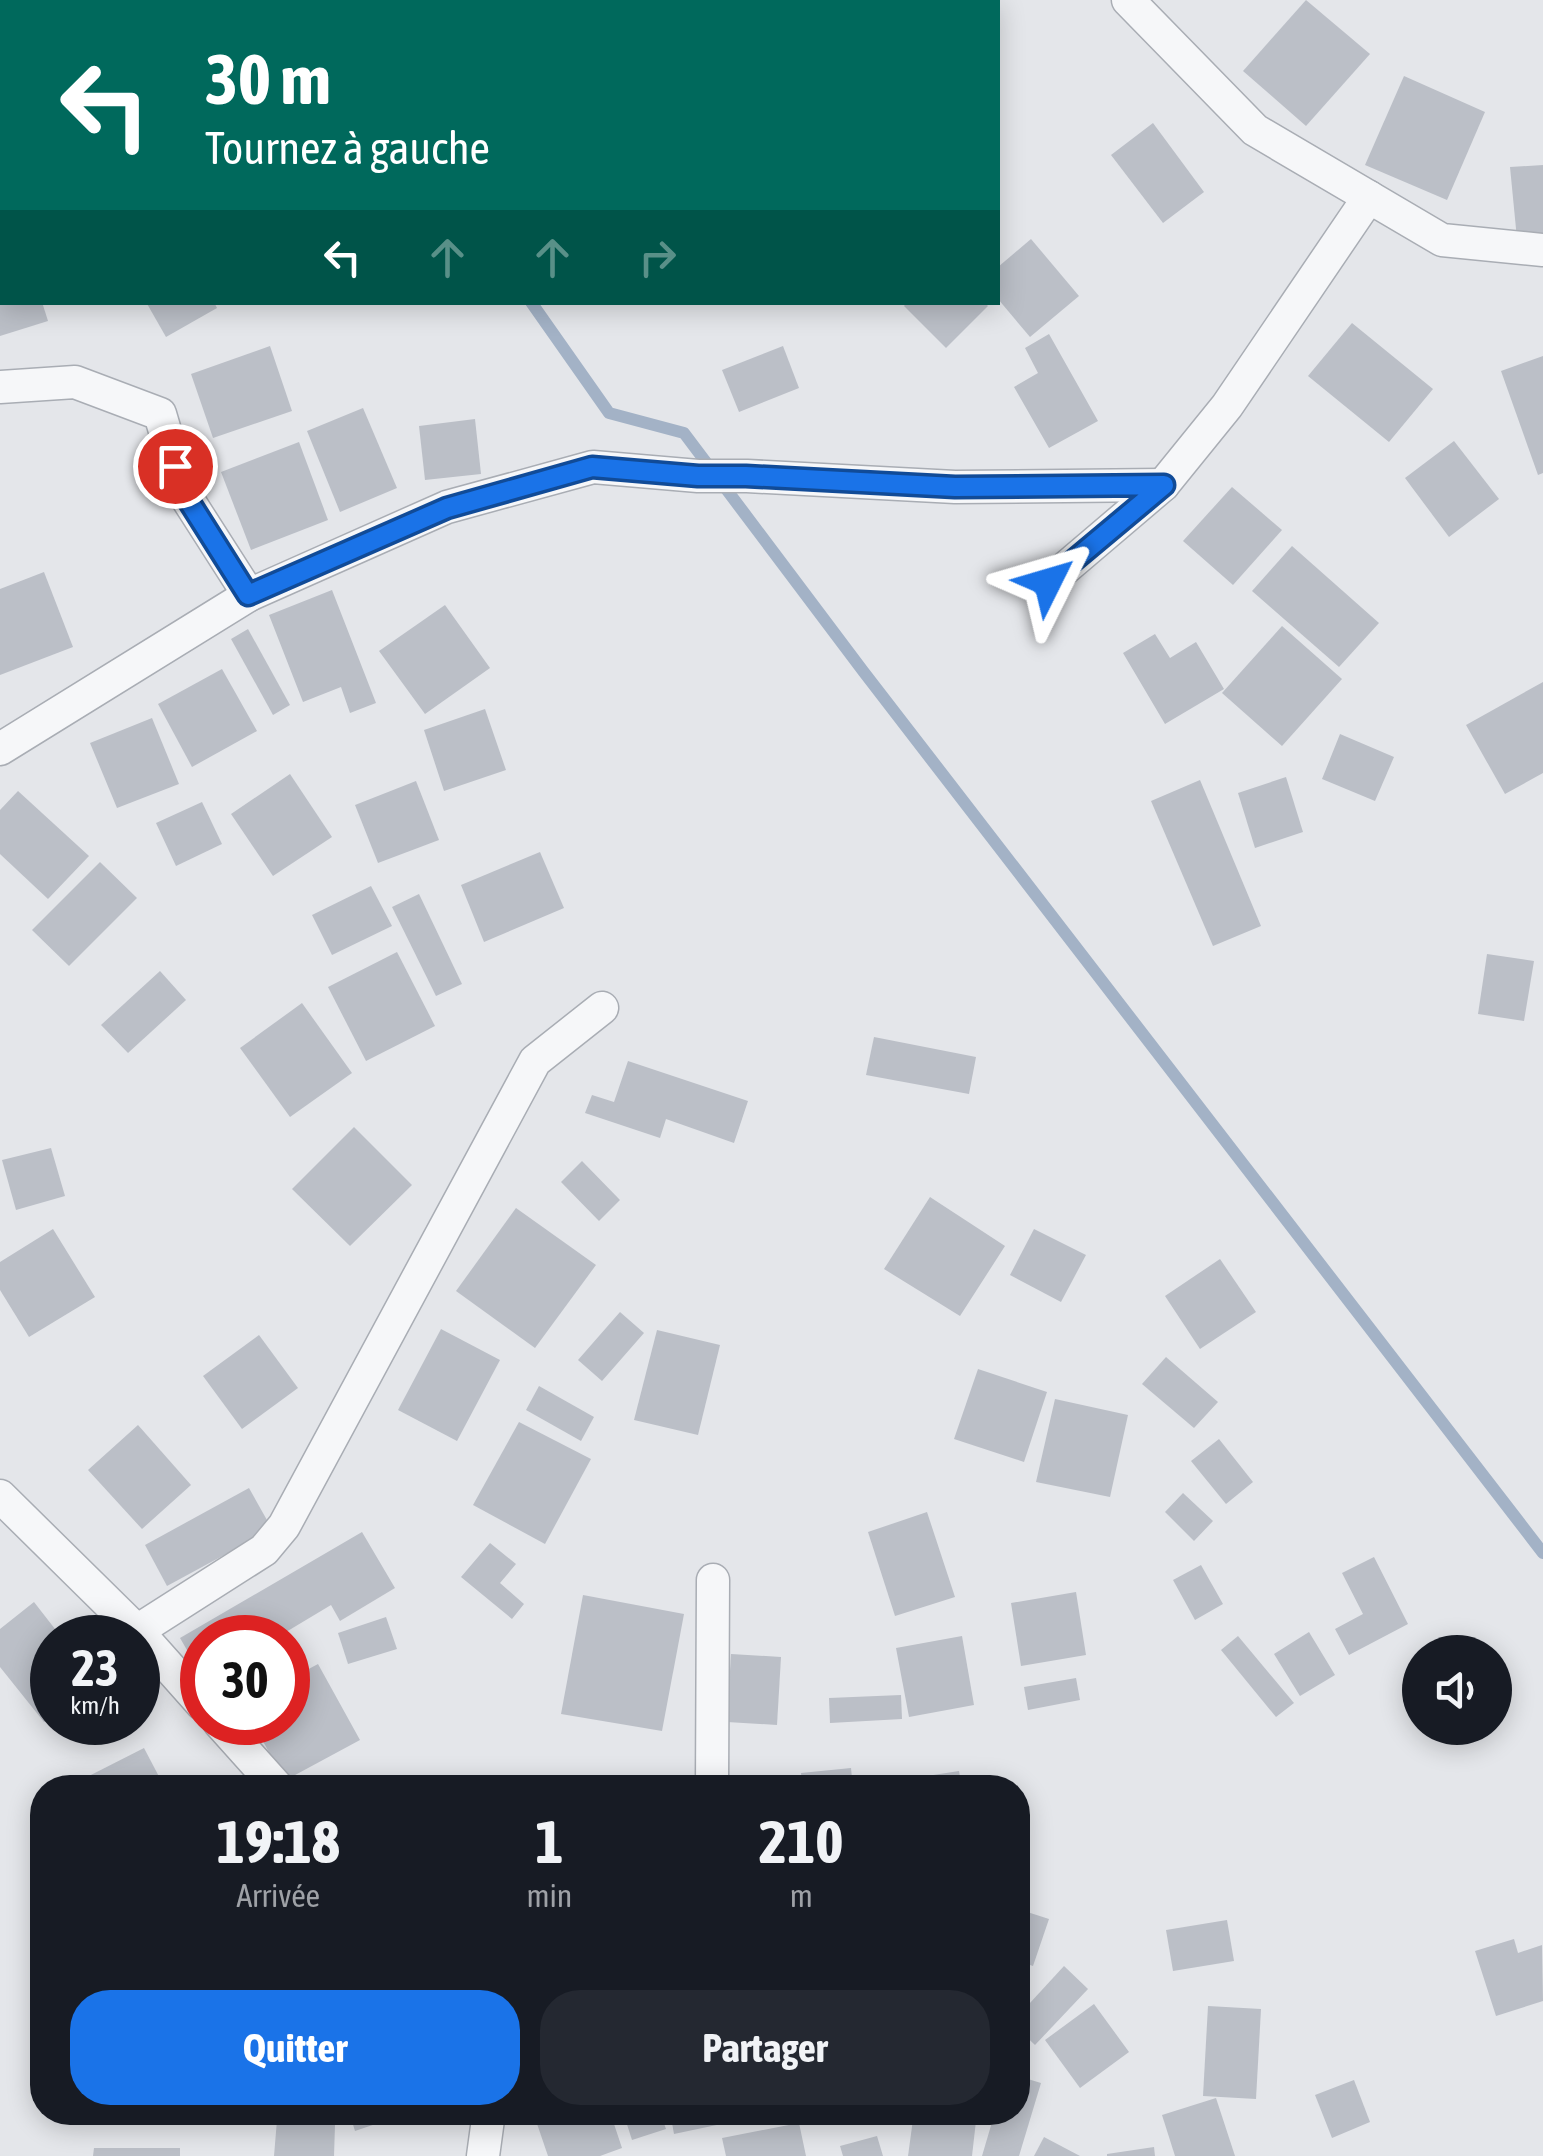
<!DOCTYPE html>
<html lang="fr">
<head>
<meta charset="utf-8">
<style>
	:root { --surface:#171b24; --page:#242831; --text:#f1f3f6; --muted:#9ea1a6; --accent:#1a73e8 }
	body { margin:0; font-family:"Asap Condensed",sans-serif; background:var(--page); color:var(--text); height:100vh; display:flex; flex-direction:column; font-size:38px; white-space:nowrap }
	* { box-sizing:border-box; margin:0 }
	p { font-size:32px; color:var(--muted) }
	.icon { flex:none; width:55px; height:55px; fill:none; stroke:currentColor; stroke-width:2; stroke-linecap:round; stroke-linejoin:round }
	.map { position:relative; flex:1; overflow:hidden }
	.side { position:absolute; left:30px; top:1775px; width:1000px; height:350px; display:flex; flex-direction:column; background:var(--surface); border-radius:40px; box-shadow:0 5px 25px #0003 }
	.side>* { flex:none }
	.hud { position:absolute; left:0px; top:0px; width:1000px; height:305px; box-shadow:0 5px 25px #0003; background:#00695c; color:#fff; overflow:hidden }
	.tools { position:absolute; left:1402px; top:1635px; display:grid; gap:20px }
	.tools a { display:grid; place-items:center; width:110px; height:110px; border-radius:50%; background:var(--surface); box-shadow:0 5px 25px #0003; font-size:50px }
	.speed { position:absolute; left:30px; top:1615px; display:flex; gap:20px; font-size:50px; font-weight:700; text-align:center }
	.speed>* { display:grid; place-content:center; width:130px; height:130px; border-radius:50%; background:var(--surface); box-shadow:0 5px 25px #0003; line-height:1 }
	.speed small { font-size:25px; font-weight:400 }
	.speed .limit { border:15px solid #d22; background:#fff; color:#111 }
	.pin { position:absolute; display:grid; place-items:center; width:85px; height:85px; color:#fff; margin:-42px; border:5px solid #fff; border-radius:50%; box-shadow:0 2px 10px #0007 }
	.me { position:absolute; width:110px; margin:-55px; rotate:50deg; stroke-linejoin:round; filter:drop-shadow(0 0 8px #0008) }
	.turn { display:flex; align-items:center; gap:35px; height:210px; padding:0 40px; font-size:45px }
	.turn .icon { width:130px; height:130px; stroke-width:2.5 }
	.turn b { display:block; font-size:70px; line-height:85px }
	.lanes { display:flex; align-items:center; height:95px; padding:0 40px; background:#0003; justify-content:center; gap:50px; direction:ltr }
	.lanes .off { opacity:.35 }
	.eta { display:flex; justify-content:space-evenly; align-items:center; height:170px; text-align:center }
	.eta b { font-size:60px; font-weight:700; line-height:70px }
	.primary-button { display:flex; gap:20px; margin-top:auto; padding:20px 40px }
	.primary-button a { flex:1; height:115px; border-radius:40px; background:var(--accent); color:#fff; font-size:40px; font-weight:700; line-height:115px; text-align:center }
	.primary-button a+a { background:var(--page); color:var(--text) }
	.map>svg:first-child { display:block }
	.lines { fill:none; stroke-linecap:round; stroke-linejoin:round }
	.stream { stroke:#a3b2c6; stroke-width:12 }
	.building { fill:#bbbfc7 }
	.street-casing { stroke:#a9adb4; stroke-width:35 }
	.street { stroke:#f6f7f9; stroke-width:32 }
	.route-casing { stroke:#114b97; stroke-width:25 }
	.route { stroke:#1a73e8; stroke-width:18 }
</style>
</head>
<body>
<div class="map">
<svg width="1543" height="2156" viewBox="0 0 1543 2156">
	<rect width="100%" height="100%" fill="#e4e6ea"/>
	<g class="lines">
		<g class="stream">
			<path d="M352 0 353 2"/>
			<path d="M531 302 609 413 684 433 863 671 1543 1553"/>
		</g>
	</g>
	<g class="building">
		<path d="M1306 0 1370 54 1306 126 1243 71Z"/>
		<path d="M1404 76 1485 112 1447 200 1365 165Z"/>
		<path d="M1153 123 1204 192 1163 223 1111 155Z"/>
		<path d="M1543 165V238L1517 239 1510 167Z"/>
		<path d="M1031 239 1079 296 1030 337 998 299V267Z"/>
		<path d="M0 302H42L48 321 0 336Z"/>
		<path d="M146 302H214L217 308 166 337Z"/>
		<path d="M907 302H984L988 306 946 348 904 306Z"/>
		<path d="M1352 323 1433 389 1389 442 1308 376Z"/>
		<path d="M1049 334 1098 421 1049 448 1014 387 1038 373 1025 348Z"/>
		<path d="M270 346 292 411 213 438 191 374Z"/>
		<path d="M783 346 799 388 739 412 722 370Z"/>
		<path d="M1543 356V473L1538 475 1501 371Z"/>
		<path d="M363 408 397 488 340 512 307 431Z"/>
		<path d="M475 419 481 474 425 480 419 426Z"/>
		<path d="M1454 441 1499 499 1449 537 1405 478Z"/>
		<path d="M299 442 328 520 251 550 221 472Z"/>
		<path d="M1232 487 1282 530 1233 585 1183 541Z"/>
		<path d="M1292 546 1379 623 1339 667 1252 591Z"/>
		<path d="M44 572 73 647 0 675V589Z"/>
		<path d="M332 590 376 703 350 713 341 687 303 702 269 615Z"/>
		<path d="M445 605 490 668 425 714 379 651Z"/>
		<path d="M1282 626 1342 679 1282 746 1222 693Z"/>
		<path d="M248 629 290 705 273 715 231 639Z"/>
		<path d="M1155 634 1170 658 1196 642 1224 689 1165 724 1123 653Z"/>
		<path d="M222 669 257 731 192 767 158 704Z"/>
		<path d="M1543 682V773L1505 794 1466 725Z"/>
		<path d="M485 709 506 770 444 791 424 730Z"/>
		<path d="M152 718 179 784 117 808 90 743Z"/>
		<path d="M1340 734 1394 757 1375 801 1322 779Z"/>
		<path d="M290 774 332 837 273 876 231 814Z"/>
		<path d="M1286 777 1303 832 1255 848 1238 793Z"/>
		<path d="M1200 780 1261 926 1213 946 1151 801Z"/>
		<path d="M416 781 439 840 378 863 355 805Z"/>
		<path d="M18 791 89 856 48 899 0 854V810Z"/>
		<path d="M202 802 222 844 176 866 156 823Z"/>
		<path d="M540 852 564 908 484 942 461 885Z"/>
		<path d="M100 862 137 898 69 966 32 930Z"/>
		<path d="M371 886 392 926 332 955 312 915Z"/>
		<path d="M419 894 462 984 436 996 392 907Z"/>
		<path d="M397 952 435 1026 366 1061 328 987Z"/>
		<path d="M1487 954 1534 961 1524 1021 1478 1014Z"/>
		<path d="M160 971 186 1000 128 1053 101 1025Z"/>
		<path d="M302 1003 352 1073 290 1117 240 1048Z"/>
		<path d="M874 1037 976 1057 969 1094 866 1075Z"/>
		<path d="M628 1061 748 1101 734 1143 666 1119 660 1138 585 1113 592 1095 614 1102Z"/>
		<path d="M354 1127 412 1185 350 1246 292 1189Z"/>
		<path d="M51 1148 65 1196 16 1210 2 1160Z"/>
		<path d="M582 1161 620 1200 599 1221 561 1182Z"/>
		<path d="M930 1197 1005 1246 960 1316 884 1269Z"/>
		<path d="M516 1208 596 1265 535 1348 456 1291Z"/>
		<path d="M53 1229 95 1297 29 1337 0 1290V1262Z"/>
		<path d="M1034 1229 1086 1255 1061 1302 1010 1275Z"/>
		<path d="M1220 1259 1256 1312 1200 1349 1165 1296Z"/>
		<path d="M620 1312 644 1333 602 1381 578 1360Z"/>
		<path d="M441 1329 500 1360 457 1441 398 1410Z"/>
		<path d="M657 1330 720 1345 698 1435 634 1420Z"/>
		<path d="M259 1335 298 1388 242 1429 203 1376Z"/>
		<path d="M1166 1357 1218 1402 1194 1428 1142 1384Z"/>
		<path d="M978 1369 1047 1392 1024 1462 954 1439Z"/>
		<path d="M539 1386 594 1417 581 1441 526 1410Z"/>
		<path d="M1055 1399 1128 1415 1110 1497 1036 1482Z"/>
		<path d="M519 1422 591 1459 545 1544 473 1505Z"/>
		<path d="M138 1425 191 1485 142 1529 88 1470Z"/>
		<path d="M1219 1439 1253 1482 1226 1504 1191 1461Z"/>
		<path d="M249 1488 272 1529 167 1586 145 1545Z"/>
		<path d="M1183 1493 1213 1521 1194 1541 1165 1512Z"/>
		<path d="M927 1512 955 1597 895 1616 868 1532Z"/>
		<path d="M362 1532 395 1588 340 1621 331 1605 276 1638H202V1676L180 1638Z"/>
		<path d="M490 1543 516 1564 500 1583 524 1604 512 1619 461 1577Z"/>
		<path d="M1374 1557 1408 1624 1349 1655 1335 1629 1363 1614 1342 1573Z"/>
		<path d="M1201 1565 1223 1604 1195 1620 1173 1580Z"/>
		<path d="M1076 1592 1086 1655 1021 1666 1011 1603Z"/>
		<path d="M583 1595 684 1614 662 1731 561 1714Z"/>
		<path d="M34 1602 62 1638H52V1715L44 1722 0 1667V1629Z"/>
		<path d="M386 1617 397 1649 348 1664 338 1633Z"/>
		<path d="M1309 1632 1335 1675 1300 1696 1274 1654Z"/>
		<path d="M962 1636 974 1705 909 1717 896 1648Z"/>
		<path d="M1238 1636 1294 1703 1276 1717 1221 1650Z"/>
		<path d="M731 1654 781 1657 777 1725 727 1722Z"/>
		<path d="M318 1664 360 1740 284 1781 253 1722H288V1680Z"/>
		<path d="M1076 1678 1080 1700 1028 1710 1024 1687Z"/>
		<path d="M901 1695 902 1719 830 1723 829 1698Z"/>
		<path d="M144 1748 165 1788H85L81 1780Z"/>
		<path d="M851 1768 853 1788H803L801 1773Z"/>
		<path d="M959 1771 962 1788H869V1785Z"/>
		<path d="M1018 1909 1049 1919 1033 1966 1018 1961Z"/>
		<path d="M1227 1920 1234 1961 1173 1971 1166 1930Z"/>
		<path d="M1514 1939 1518 1953 1542 1945 1543 2001 1496 2016 1475 1951Z"/>
		<path d="M1064 1966 1088 1989 1035 2045 1018 2029V2016Z"/>
		<path d="M1094 2004 1129 2052 1080 2088 1045 2040Z"/>
		<path d="M1208 2006 1261 2009 1256 2099 1203 2096Z"/>
		<path d="M1018 2076 1041 2083 1019 2156H982L995 2112H1018Z"/>
		<path d="M1354 2080 1370 2122 1332 2138 1315 2095Z"/>
		<path d="M1216 2098 1235 2156H1175L1162 2115Z"/>
		<path d="M349 2112H408V2113L355 2131Z"/>
		<path d="M533 2112H610L622 2148 600 2156H548Z"/>
		<path d="M623 2112H660L666 2129 632 2140Z"/>
		<path d="M670 2112H769V2114L674 2134Z"/>
		<path d="M914 2112H977L972 2156H908Z"/>
		<path d="M277 2120 335 2124 334 2156H274Z"/>
		<path d="M799 2123 806 2156H726L722 2138Z"/>
		<path d="M877 2136 883 2156H843L840 2146Z"/>
		<path d="M1044 2137 1080 2156H1034Z"/>
		<path d="M1154 2147 1155 2156H1107V2154Z"/>
		<path d="M94 2148H180V2156H93Z"/>
	</g>
	<g class="lines">
		<defs>
			<g id="street">
				<path d="M1128 0 1255 130 1442 240 1543 250"/>
				<path d="M0 387 75 382 160 414 183 492 249 595"/>
				<path d="M1049 582 1163 485 1227 406 1369 197"/>
				<path d="M0 749 249 595 447 507 593 467 698 476H747L955 487 1163 485"/>
				<path d="M0 1496 137 1631 202 1704"/>
				<path d="M137 1631 264 1550 284 1526 535 1061 602 1008"/>
				<path d="M219 1722 278 1788"/>
				<path d="M712 1788 713 1580"/>
				<path d="M483 2156 489 2112"/>
			</g>
		</defs>
		<use href="#street" class="street-casing"/>
		<use href="#street" class="street"/>
	</g>
	<g class="lines">
		<defs>
			<path id="route" d="M175 466 183 492 248 595 447 508 592 467 698 476H746L955 487 1164 485 1048 582"/>
		</defs>
		<use href="#route" class="route-casing"/>
		<use href="#route" class="route"/>
	</g>
</svg>
<div class="tools">
<a><svg class="icon" aria-label="sound" viewBox="0 0 24 24"><path d="M4 9h4l5-4v14l-5-4H4zM17 9q2 3 0 6"/></svg></a>
</div>
<div class="speed"><div>23<small>km/h</small></div><div class="limit">30</div></div>
<div class="pin" style="left:175px;top:466px;background:#d93025"><svg class="icon" aria-label="arrive" viewBox="0 0 24 24"><path d="M6 21V4h12l-3 4 3 4H6"/></svg></div>
<svg class="me" style="left:1048px;top:582px" viewBox="-20 -20 40 40"><path d="M0-17L14 15 0 8-14 15z" fill="#1a73e8" stroke="#fff" stroke-width="4"/></svg>
<div class="hud">
<div class="turn"><svg class="icon" aria-label="left" viewBox="0 0 24 24"><path d="M17 20v-9H6M10 6l-5 5 5 5"/></svg><div><b>30 m</b>Tournez à gauche</div></div>
<div class="lanes"><svg class="icon" aria-label="left" viewBox="0 0 24 24"><path d="M17 20v-9H6M10 6l-5 5 5 5"/></svg><svg class="icon off" aria-label="ahead" viewBox="0 0 24 24"><path d="M12 20V5M6 11l6-6 6 6"/></svg><svg class="icon off" aria-label="ahead" viewBox="0 0 24 24"><path d="M12 20V5M6 11l6-6 6 6"/></svg><svg class="icon off" aria-label="right" viewBox="0 0 24 24"><path d="M7 20v-9h11M14 6l5 5-5 5"/></svg></div>
</div>
<section class="side">
<div class="eta">
<div><b>19:18</b><p>Arrivée</p></div>
<div><b>1</b><p>min</p></div>
<div><b>210</b><p>m</p></div>
</div>
<div class="primary-button"><a>Quitter</a><a>Partager</a></div>
</section>
</div>
</body>
</html>
